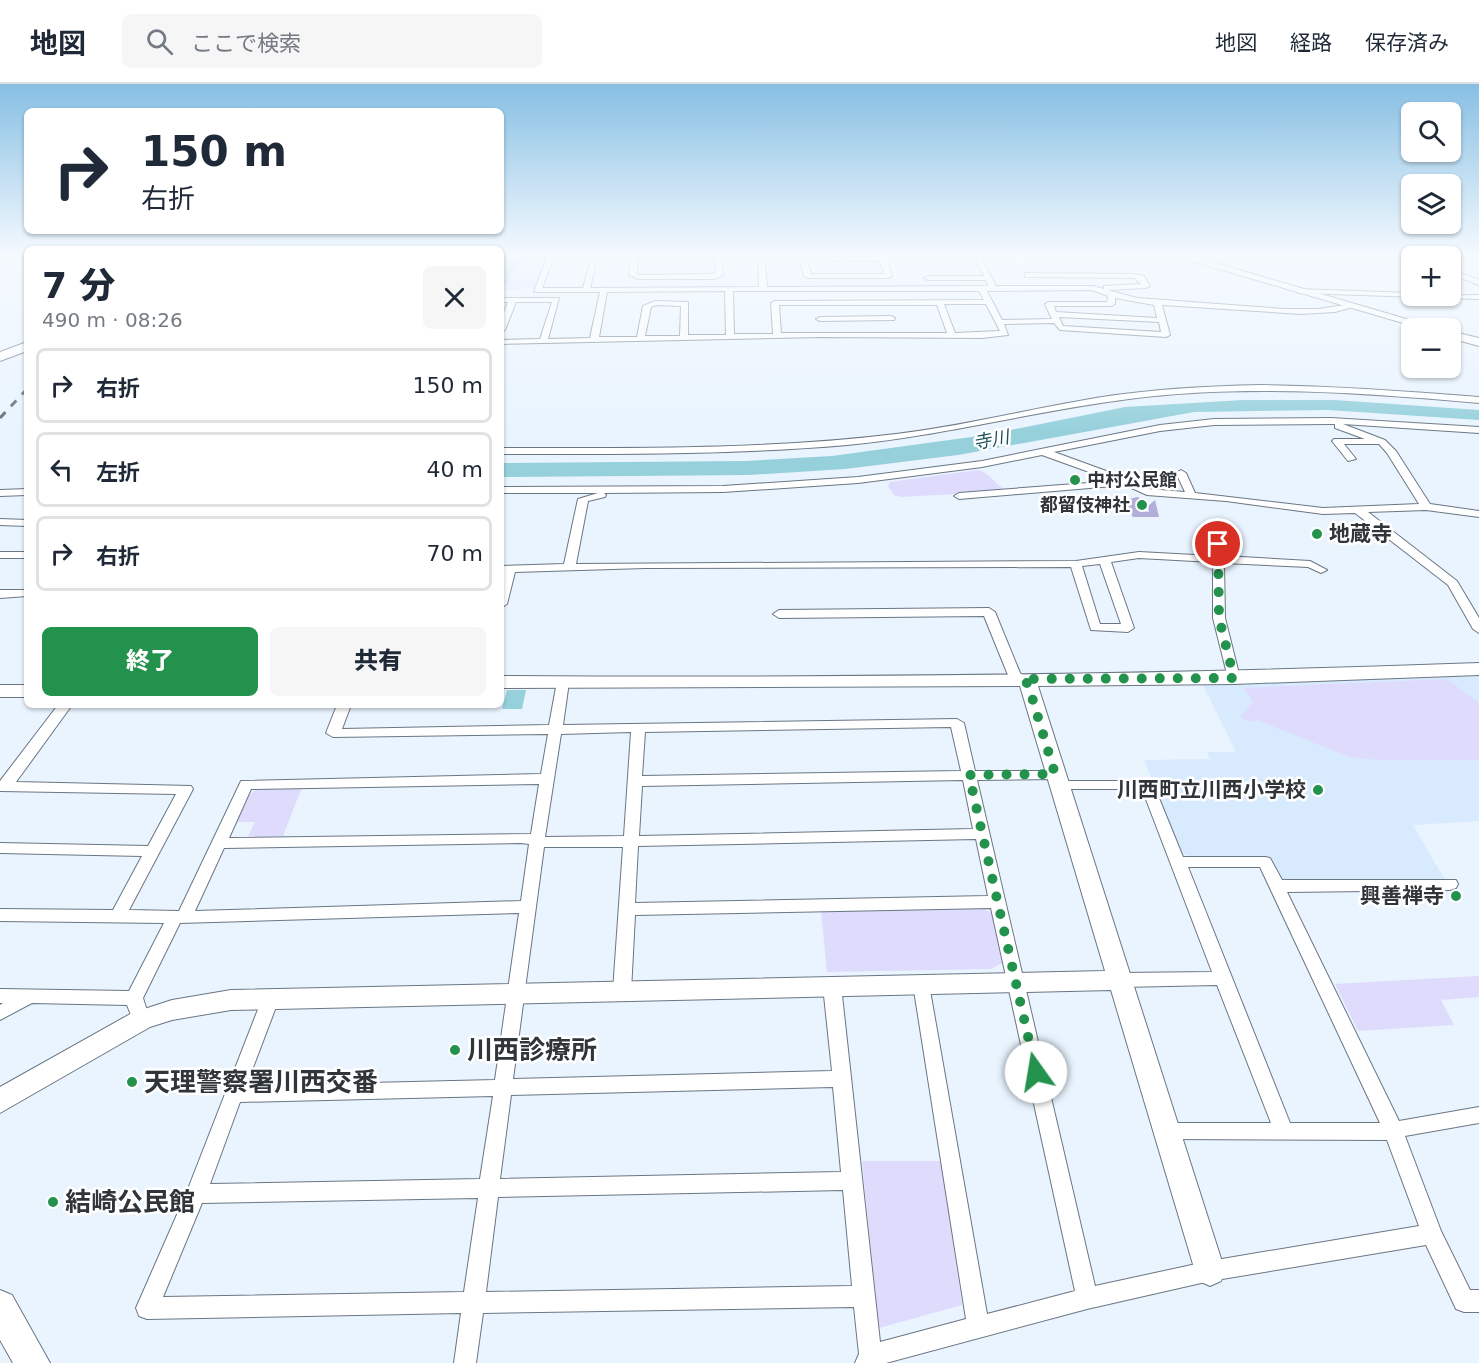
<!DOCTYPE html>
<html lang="ja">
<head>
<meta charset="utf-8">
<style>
	:root { --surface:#fff; --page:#f6f6f7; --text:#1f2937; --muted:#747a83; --line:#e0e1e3; --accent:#22924c }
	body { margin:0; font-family:"DejaVu Sans","Noto Sans JP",sans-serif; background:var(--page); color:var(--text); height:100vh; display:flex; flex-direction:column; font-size:22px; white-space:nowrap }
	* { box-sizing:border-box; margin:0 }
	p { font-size:20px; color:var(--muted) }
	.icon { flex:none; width:33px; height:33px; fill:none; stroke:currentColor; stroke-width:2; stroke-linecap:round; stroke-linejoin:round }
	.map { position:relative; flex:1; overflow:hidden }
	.drawer { position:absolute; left:24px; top:162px; width:480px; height:462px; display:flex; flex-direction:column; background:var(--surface); border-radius:9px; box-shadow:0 2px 4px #0004 }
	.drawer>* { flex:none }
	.hud { position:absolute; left:24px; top:24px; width:480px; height:126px; border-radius:9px; box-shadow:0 2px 4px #0004; background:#fff; color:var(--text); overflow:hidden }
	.fabs { position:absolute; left:1401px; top:18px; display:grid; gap:12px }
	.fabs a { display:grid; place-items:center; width:60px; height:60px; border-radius:9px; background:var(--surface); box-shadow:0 2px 4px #0004; font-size:30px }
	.pin { position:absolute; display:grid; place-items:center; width:51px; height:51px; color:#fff; margin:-26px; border:3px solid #fff; border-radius:50%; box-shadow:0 2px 6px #0007 }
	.me { position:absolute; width:66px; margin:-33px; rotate:347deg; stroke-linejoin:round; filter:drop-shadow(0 0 4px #0008) }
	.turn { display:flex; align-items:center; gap:21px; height:126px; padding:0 18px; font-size:27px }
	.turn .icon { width:78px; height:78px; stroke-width:2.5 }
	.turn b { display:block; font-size:42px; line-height:51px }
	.round { display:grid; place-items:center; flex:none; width:63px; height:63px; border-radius:9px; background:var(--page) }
	.headline { display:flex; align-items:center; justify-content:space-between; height:102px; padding:0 18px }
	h1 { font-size:36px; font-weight:800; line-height:45px }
	.cta { display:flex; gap:12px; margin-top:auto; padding:12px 18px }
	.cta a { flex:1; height:69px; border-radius:9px; background:var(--accent); color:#fff; font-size:24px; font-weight:800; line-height:69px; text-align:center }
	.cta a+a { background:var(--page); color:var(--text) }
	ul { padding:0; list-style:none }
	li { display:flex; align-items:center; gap:18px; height:75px; margin:0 12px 9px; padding:0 6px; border:3px solid var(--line); border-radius:9px }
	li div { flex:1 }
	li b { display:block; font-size:22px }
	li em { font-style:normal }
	header { display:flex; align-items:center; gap:36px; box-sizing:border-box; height:84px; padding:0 30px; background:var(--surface); border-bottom:2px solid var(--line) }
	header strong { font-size:28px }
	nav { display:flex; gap:33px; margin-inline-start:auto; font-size:21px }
	.search { width:420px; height:54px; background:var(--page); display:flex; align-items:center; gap:15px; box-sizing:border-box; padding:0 21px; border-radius:9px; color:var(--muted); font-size:22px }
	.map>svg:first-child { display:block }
	.built { fill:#d7eafe }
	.green { fill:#dedbfd }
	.forest { fill:#b2add9 }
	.water { fill:#95d0db }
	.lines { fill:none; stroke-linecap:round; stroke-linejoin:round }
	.stream { stroke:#95d0db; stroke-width:2 }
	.street-casing { stroke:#6a7682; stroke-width:2 }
	.secondary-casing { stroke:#6a7682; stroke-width:2 }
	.primary-casing { stroke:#6a7682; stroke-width:2 }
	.highway-casing { stroke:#6a7682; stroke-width:2 }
	.street { fill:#fff; fill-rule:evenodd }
	.secondary { fill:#fff; fill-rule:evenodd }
	.primary { fill:#fff; fill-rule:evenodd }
	.highway { fill:#fff; fill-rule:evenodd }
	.rail { stroke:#656b72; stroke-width:3; stroke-dasharray:8 8; stroke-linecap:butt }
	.route { stroke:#22924c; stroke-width:10; stroke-dasharray:0 18 }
	.poi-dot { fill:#22924c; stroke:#fff; stroke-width:2 }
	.labels { text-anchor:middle; stroke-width:5; stroke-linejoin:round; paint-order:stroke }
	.far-water-label { font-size:18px; font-style:italic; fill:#1c4f57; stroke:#fff }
	.far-poi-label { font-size:18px; font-weight:bold; fill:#30353a; stroke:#fff; text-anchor:start }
	.poi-label { font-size:21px; font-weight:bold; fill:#30353a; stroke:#fff; text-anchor:end }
	.near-poi-label { font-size:26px; font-weight:bold; fill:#30353a; stroke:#fff; text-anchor:start }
</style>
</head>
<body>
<header>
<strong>地図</strong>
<div class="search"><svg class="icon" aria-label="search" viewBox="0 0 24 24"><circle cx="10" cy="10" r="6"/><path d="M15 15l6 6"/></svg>ここで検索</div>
<nav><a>地図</a><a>経路</a><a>保存済み</a></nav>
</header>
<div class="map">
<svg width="1479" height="1279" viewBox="0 0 1479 1279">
	<rect width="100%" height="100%" fill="#e9f4ff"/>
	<path class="built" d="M1479 591V737L1413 741 1445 796 1288 798 1281 794 1270 773 1189 772 1182 769 1144 676 1210 675 1207 668H1236L1202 599Z"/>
	<g class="green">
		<path d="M501 171H548L535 204 501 207Z"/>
		<path d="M685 174 716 175V190H682Z"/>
		<path d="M978 386C992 389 995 404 1011 407L901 413 894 411 888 402 890 398Z"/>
		<path d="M1447 595 1479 619V676H1377L1349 673 1257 636 1252 638 1240 633 1253 618 1244 604Z"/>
		<path d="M302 703 283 752 248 753 255 738H235C254 695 257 704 302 703Z"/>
		<path d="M979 823 992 829 1002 879 991 885 827 888 821 826Z"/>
		<path d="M1479 892V913L1441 916 1454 941 1358 947 1335 900Z"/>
		<path d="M862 1077H941L962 1221 879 1244Z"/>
	</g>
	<path class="forest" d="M1138 413 1143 417 1138 421 1140 427 1149 428 1148 422 1155 416 1159 433H1133L1124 416Z"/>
	<g class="water">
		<path d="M501 171 522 173 514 183 509 199 501 201Z"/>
		<path d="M1243 316H1335L1479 326V336L1328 326 1194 328 958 371 845 385 749 391 501 393V379L746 377 832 372 986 351 1125 323Z"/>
		<path d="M507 606H526L522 625H502Z"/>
	</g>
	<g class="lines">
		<path class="stream" d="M1404 171 1412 175"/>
		<defs>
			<g id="street">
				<path d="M548 171H555L542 204H583L592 171H980L996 202H1093L1137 214 1284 225H1318L1352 220 1356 222 1335 228 1301 230 1162 221 1170 251 1166 253 1060 246 1054 239 1004 240 1008 251 982 254 821 253 501 260V256L540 255 552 218H516L505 246 501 248V236L508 218H501V214H559L548 255 590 254 600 208H534ZM899 173 975 175 984 192H928L924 194 928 196H986L988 202 767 203 765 176H800L804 192 808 194H888L892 192 887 176ZM631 174 629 191 638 195H714L723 191 722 175 758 176 759 203 590 204 597 175ZM638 174 716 175 715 190 639 191 637 190ZM807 176 880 177 884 190H811ZM1092 206 1108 212 1107 218H1049L1045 220 1052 235 1002 236 987 207ZM725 207 726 251H688V218L655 217 643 222 637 253H599L607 208ZM733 207H979L984 216 775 217 771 219 773 250H734ZM1115 214 1154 221 1157 234 1056 228 1054 222H1111L1115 220ZM944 220H986L1000 247 955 249ZM656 221 681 222 680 252H645L651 223ZM779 221H937L947 249H781ZM1059 233 1159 238 1161 248 1063 242Z"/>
				<path d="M1407 171H1416V172L1412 174Z"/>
				<path d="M1450 185 1479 196V201L1450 190Z"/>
				<path d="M1028 189 1135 190 1144 192 1150 202 1146 204 1107 206H1104V202L1141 200 1134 194 1025 193V189Z"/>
				<path d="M1298 205 1412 209V212L1479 211V215L1301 209H1298Z"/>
				<path d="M891 232 895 234 894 236 820 237 816 235 820 233Z"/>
				<path d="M1260 301C1333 302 1406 307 1479 313V319C1363 309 1245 300 1129 315 1034 327 942 352 847 361 732 371 616 370 501 370V364C633 364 765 366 896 350 965 342 1033 324 1102 313 1154 305 1207 302 1260 301Z"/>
				<path d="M1331 334 1479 343V349L1343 340 1385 356 1396 367 1430 420 1479 427V433L1426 426 1368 428 1457 497 1479 534V549L1473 545 1448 501 1355 429 1323 430 1226 417 1147 411 1125 401 959 415 954 412 959 409 1114 397 1042 371 982 383 858 399 723 408 604 409 606 411 605 413 588 417 576 480 1076 477 1139 468 1213 472V444L1218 441 1223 444 1224 472 1310 477 1327 486 1321 489 1308 483 1224 479 1225 534 1240 594 1234 598 1228 594 1213 534V478L1139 474 1111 478 1134 544 1128 548 1091 546 1071 483 645 484 515 488 507 520 501 524V498L504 488H501V482L564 480 578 415 598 409H501V403L723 402 858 393 982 377 1160 341 1214 335ZM1331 340H1335V344L1365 355H1334L1332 357 1348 377 1356 375 1344 360H1379L1387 369 1419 420 1323 424 1195 409 1186 389 1181 386 1176 389 1185 408 1149 405 1131 396 1054 368 1160 347 1214 341ZM1100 480 1121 540H1100L1082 482Z"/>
				<path d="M27 405V411L0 412V406Z"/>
				<path d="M0 435 27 436V442L0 441Z"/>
				<rect x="0" y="468" width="27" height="6"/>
				<path d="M0 506H27V512L0 514Z"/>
				<path d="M989 524 995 528 1020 589 1028 595 1027 598H1017L1008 591 984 532 779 534 773 530 779 526Z"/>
				<path d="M563 594 569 598 563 641 957 635 964 639 975 687H1060L1062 690 1055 695 977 696 1095 1202 1210 1177 1419 1142 1387 1056 1167 1055 1160 1053 1157 1047 1160 1041 1167 1039H1271L1217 901 1120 903 1114 901 1111 896 1114 891 1120 889 1212 888 1142 705H1059L1052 700 1054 697H1152L1183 773H1265L1270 774 1282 796H1456L1458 800 1456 804 1450 806 1287 808 1399 1037 1479 1023V1039L1405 1052 1441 1147 1470 1206H1479V1228H1464L1456 1225 1426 1161 1210 1197 1087 1225 886 1279H855L859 1270 854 1223 483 1229 476 1279H454L461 1229 147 1235 139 1232 136 1224 186 1110 264 910 270 908 276 910 279 915 246 1002 495 996 519 829 180 839 143 914 150 936 147 941 141 943 135 941 127 921 32 919 0 936V921L3 919H0V905L129 907 164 839 0 837V825L113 826 142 772 0 769V759L148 762 176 710 0 707V697L58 621H72L16 698 191 702 193 705 129 826 179 827 241 697 541 690 548 650 333 653 326 649 337 621H351L342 645 549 641 557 598ZM951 643 961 687 642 692 645 648ZM631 648 624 752 545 753 561 650ZM963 696 973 745 639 752 642 702ZM539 700 531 750 229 754 251 705ZM976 755 988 812 635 819 638 762ZM521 759 529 760 521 817 195 827 224 764ZM544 763H623L613 907 616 912 622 914 628 912 631 907 635 831 991 824 1075 1207 987 1230 928 895 922 893 916 895 913 900 966 1235 880 1258 841 902 838 897 832 895 826 897 823 902 832 987 513 995ZM1188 783H1260L1380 1039H1290ZM833 1003 841 1088 500 1095 511 1011ZM493 1012 480 1095 210 1100 240 1018ZM843 1106 852 1202 486 1208 498 1113ZM478 1114 464 1208 163 1213 202 1119Z"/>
			</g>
			<g id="secondary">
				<path d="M1171 171H1188L1437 244H1420Z"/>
				<path d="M1450 247 1479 254V262L1450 254Z"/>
				<path d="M1479 579V591L1234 600 1038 602 1225 1187 1221 1197 1210 1202 1199 1197 1195 1187 1111 906 231 926 172 936 150 943 0 1029V1003L132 929 172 916 231 906 1105 887 1020 602 501 604V592C828 594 1153 591 1479 579Z"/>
				<rect x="0" y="601" width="27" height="12"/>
			</g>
			<path id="primary" d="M0 1206 12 1211 50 1279H13L0 1256Z"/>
			<path id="highway" d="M27 258V267L0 277V268Z"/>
		</defs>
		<use href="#street" class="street-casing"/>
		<use href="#secondary" class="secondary-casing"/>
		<use href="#primary" class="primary-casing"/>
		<use href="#highway" class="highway-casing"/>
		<use href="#street" class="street"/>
		<use href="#secondary" class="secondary"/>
		<use href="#primary" class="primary"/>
		<use href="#highway" class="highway"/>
		<path class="rail" d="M0 334 27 305"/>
	</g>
	<linearGradient id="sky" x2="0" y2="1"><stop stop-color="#87bfe3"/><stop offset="0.49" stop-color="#f5faff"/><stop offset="1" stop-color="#f5faff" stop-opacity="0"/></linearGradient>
	<rect width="1479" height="350" fill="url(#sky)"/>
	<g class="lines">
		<path class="route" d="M1036 988 969 691 1055 690 1028 600 1022 595 1234 594 1219 534 1218 460"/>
	</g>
	<g class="poi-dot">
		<circle cx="1075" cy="396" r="6"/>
		<circle cx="1142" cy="421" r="6"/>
		<circle cx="1317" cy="450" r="6"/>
		<circle cx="1318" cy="706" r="6"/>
		<circle cx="1456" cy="812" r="6"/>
		<circle cx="455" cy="966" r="6"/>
		<circle cx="132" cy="998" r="6"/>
		<circle cx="53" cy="1118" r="6"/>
	</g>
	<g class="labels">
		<g class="far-water-label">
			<text transform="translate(991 356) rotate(-11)" y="6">寺川</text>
		</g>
		<g class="far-poi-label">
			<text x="1087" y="402">中村公民館</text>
			<text x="1130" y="427" text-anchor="end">都留伎神社</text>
		</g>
		<g class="poi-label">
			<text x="1329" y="457" text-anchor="start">地蔵寺</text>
			<text x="1306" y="713">川西町立川西小学校</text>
			<text x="1444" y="819">興善禅寺</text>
		</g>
		<g class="near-poi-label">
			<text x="467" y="975">川西診療所</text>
			<text x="144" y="1007">天理警察署川西交番</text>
			<text x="65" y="1127">結崎公民館</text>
		</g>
	</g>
</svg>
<div class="fabs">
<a><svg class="icon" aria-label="search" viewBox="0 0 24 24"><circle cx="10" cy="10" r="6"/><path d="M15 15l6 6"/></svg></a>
<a><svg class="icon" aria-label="layers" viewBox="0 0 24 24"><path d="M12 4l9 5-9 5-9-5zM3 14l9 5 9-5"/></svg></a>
<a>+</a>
<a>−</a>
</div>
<div class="pin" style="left:1218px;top:460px;background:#d93025"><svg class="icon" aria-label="arrive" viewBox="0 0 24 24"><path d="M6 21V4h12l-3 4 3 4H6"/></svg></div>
<svg class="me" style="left:1036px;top:988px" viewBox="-20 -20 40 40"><circle r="19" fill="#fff"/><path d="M0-13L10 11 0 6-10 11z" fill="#22924c"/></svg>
<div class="hud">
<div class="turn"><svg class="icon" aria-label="right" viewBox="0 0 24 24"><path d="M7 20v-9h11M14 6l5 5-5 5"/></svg><div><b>150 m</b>右折</div></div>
</div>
<section class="drawer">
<div class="headline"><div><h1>7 分</h1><p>490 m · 08:26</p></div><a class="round"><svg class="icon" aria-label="close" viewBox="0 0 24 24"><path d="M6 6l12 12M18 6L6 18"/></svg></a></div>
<ul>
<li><svg class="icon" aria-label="right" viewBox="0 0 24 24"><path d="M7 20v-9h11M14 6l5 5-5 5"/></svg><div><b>右折</b></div><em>150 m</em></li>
<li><svg class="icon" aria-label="left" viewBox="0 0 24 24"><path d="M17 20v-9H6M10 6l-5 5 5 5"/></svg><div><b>左折</b></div><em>40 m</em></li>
<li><svg class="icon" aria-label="right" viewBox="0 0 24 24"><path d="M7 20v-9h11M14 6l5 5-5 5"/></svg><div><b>右折</b></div><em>70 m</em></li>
</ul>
<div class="cta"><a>終了</a><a>共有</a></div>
</section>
</div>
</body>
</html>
